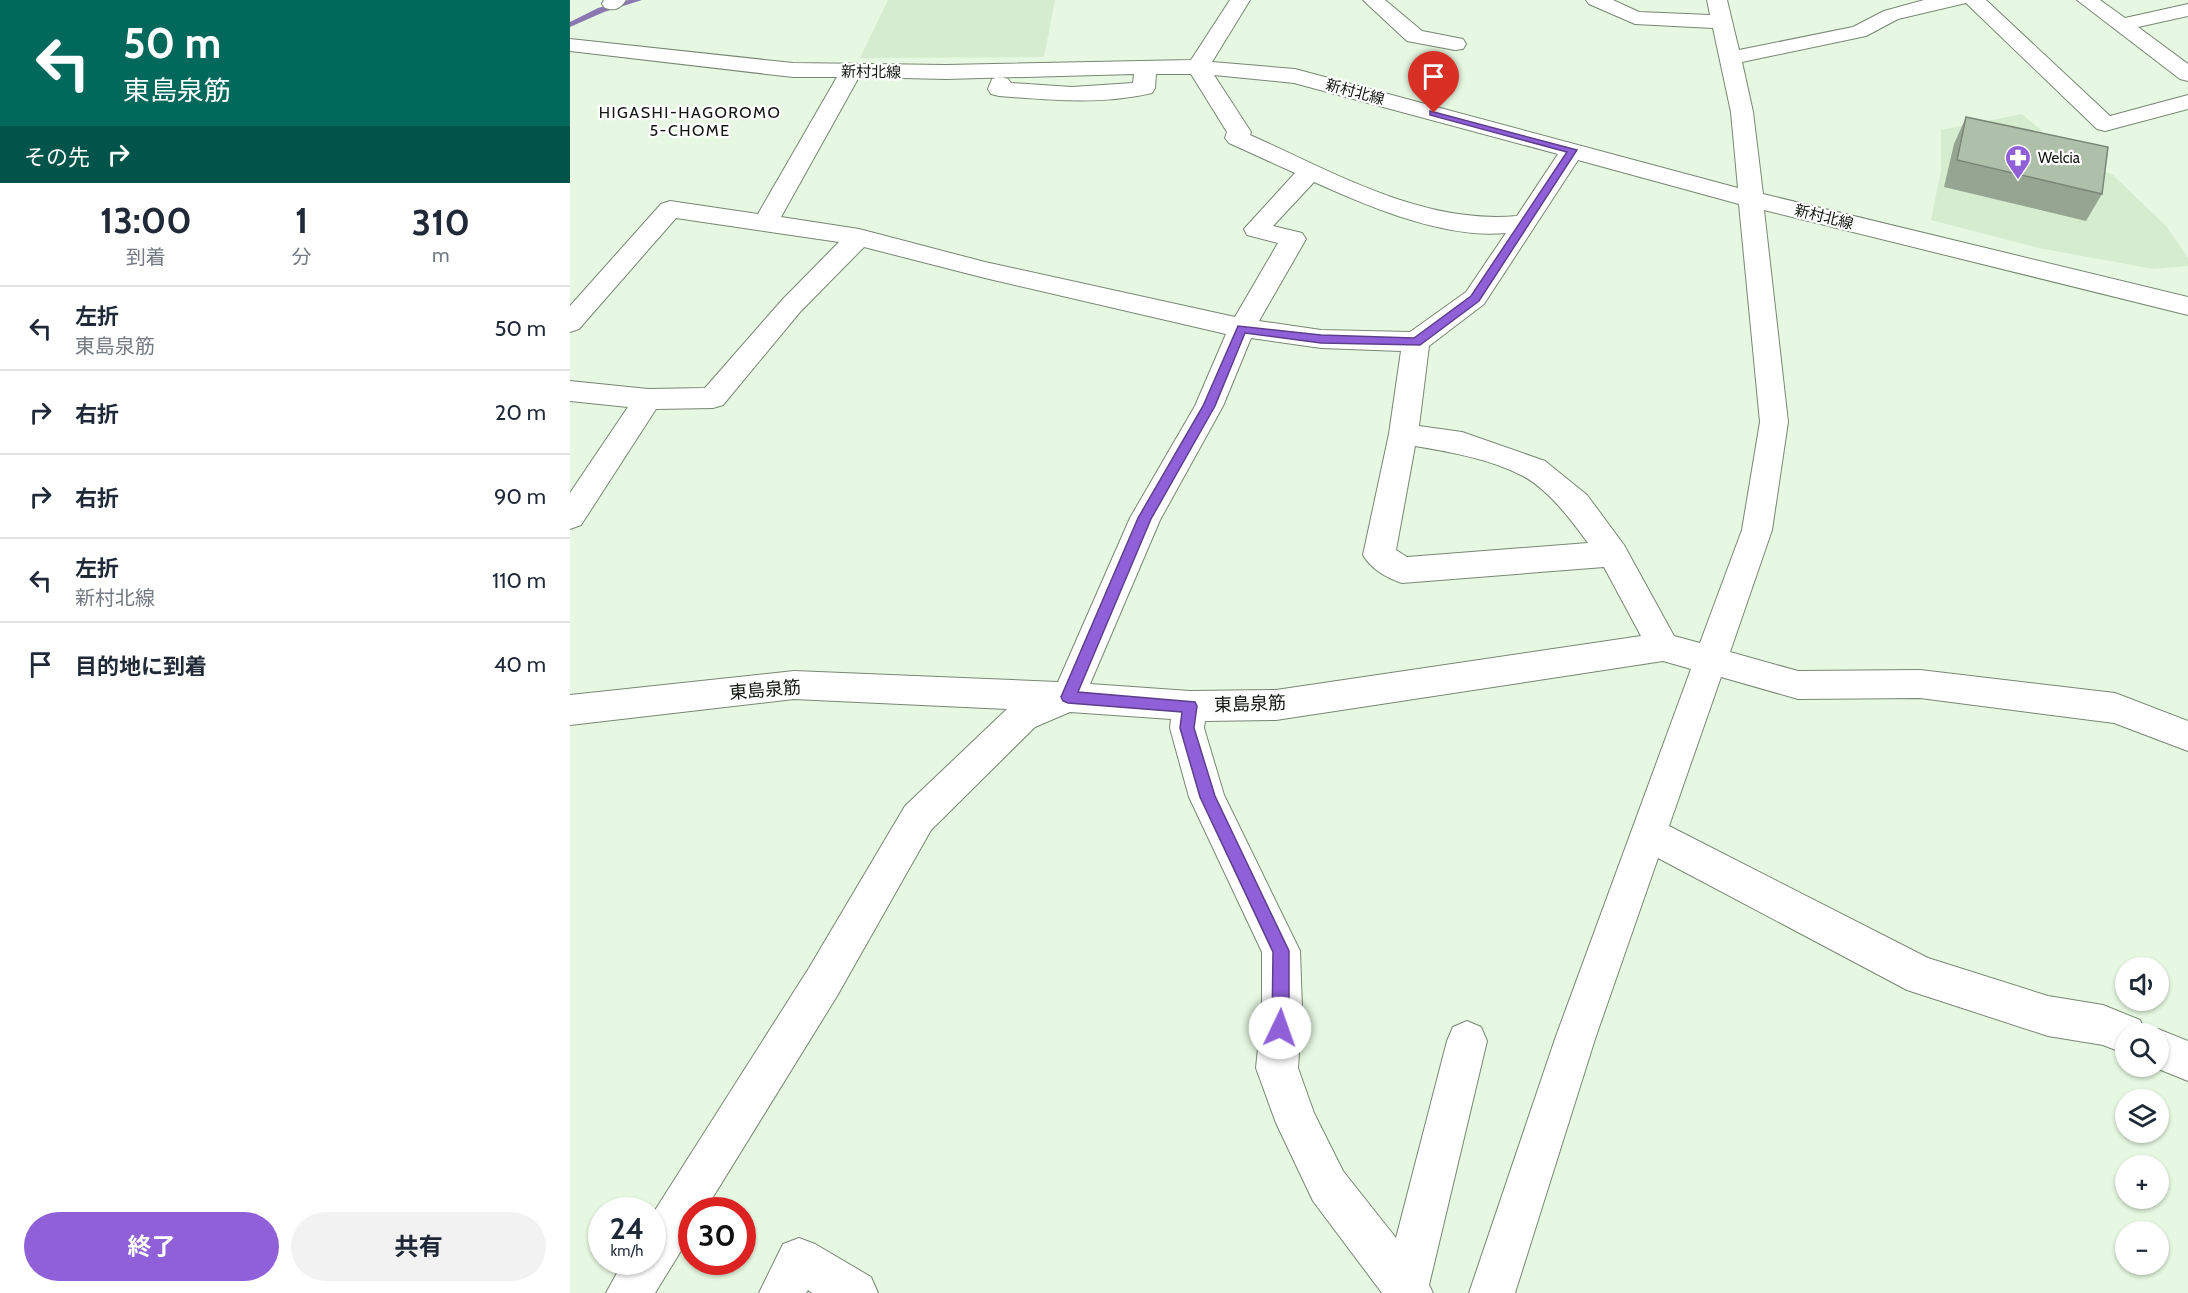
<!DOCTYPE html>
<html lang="ja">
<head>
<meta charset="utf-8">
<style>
	:root { --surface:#fff; --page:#f2f2f3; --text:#1f2937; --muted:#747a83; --line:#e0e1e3; --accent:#9060d9 }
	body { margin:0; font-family:Cabin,"Noto Sans JP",sans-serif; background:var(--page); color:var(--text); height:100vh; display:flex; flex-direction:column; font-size:22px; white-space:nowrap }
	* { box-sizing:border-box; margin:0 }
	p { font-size:20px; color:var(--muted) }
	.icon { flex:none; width:33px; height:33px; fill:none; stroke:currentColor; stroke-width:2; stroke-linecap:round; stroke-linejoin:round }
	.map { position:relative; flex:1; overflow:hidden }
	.panel { display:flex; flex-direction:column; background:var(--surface); width:570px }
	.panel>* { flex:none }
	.banner { background:#00695c; color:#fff; overflow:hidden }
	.tools { position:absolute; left:1545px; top:957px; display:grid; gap:12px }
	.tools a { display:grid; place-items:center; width:54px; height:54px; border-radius:50%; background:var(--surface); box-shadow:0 2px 4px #0004; font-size:30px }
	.speed { position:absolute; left:18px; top:1197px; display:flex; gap:12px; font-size:30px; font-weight:700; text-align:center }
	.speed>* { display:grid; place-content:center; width:78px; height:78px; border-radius:50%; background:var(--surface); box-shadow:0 2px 4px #0004; line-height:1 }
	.speed small { font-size:15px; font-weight:400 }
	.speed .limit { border:9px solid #d22; background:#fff; color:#111 }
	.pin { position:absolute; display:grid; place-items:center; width:51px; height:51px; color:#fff; margin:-62px -26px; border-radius:50% 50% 50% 0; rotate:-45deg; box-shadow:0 0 6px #0007 }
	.pin .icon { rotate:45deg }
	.me { position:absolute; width:66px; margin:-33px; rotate:3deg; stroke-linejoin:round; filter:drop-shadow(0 0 4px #0008) }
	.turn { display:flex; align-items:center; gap:21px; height:126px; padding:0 24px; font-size:27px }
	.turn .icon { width:78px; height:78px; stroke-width:2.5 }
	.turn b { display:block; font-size:42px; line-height:51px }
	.then { display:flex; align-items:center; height:57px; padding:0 24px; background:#0003; gap:12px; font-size:22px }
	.eta { display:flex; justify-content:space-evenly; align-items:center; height:102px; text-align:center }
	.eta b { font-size:36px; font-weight:700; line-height:42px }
	.cta { display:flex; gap:12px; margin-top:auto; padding:12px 24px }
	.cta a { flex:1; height:69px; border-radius:36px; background:var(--accent); color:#fff; font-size:24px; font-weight:700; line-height:69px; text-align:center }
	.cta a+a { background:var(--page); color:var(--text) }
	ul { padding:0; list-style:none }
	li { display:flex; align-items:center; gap:18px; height:84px; padding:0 24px; border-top:2px solid var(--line) }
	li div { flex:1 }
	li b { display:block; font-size:22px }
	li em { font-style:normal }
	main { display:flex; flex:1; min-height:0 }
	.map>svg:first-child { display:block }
	.built { fill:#d5eccf }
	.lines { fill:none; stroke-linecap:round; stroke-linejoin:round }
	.stream { fill:#8a79b1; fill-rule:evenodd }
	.minor-casing { stroke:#778773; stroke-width:2 }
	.minor { fill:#fff; fill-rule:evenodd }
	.wall { fill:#96a592 }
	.building { fill:#afc0aa; stroke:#7a8677; stroke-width:1.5 }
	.route { fill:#9060d9; stroke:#5e3e8d; stroke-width:1.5 }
	.labels { text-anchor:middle; stroke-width:4.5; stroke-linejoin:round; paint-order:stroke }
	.far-street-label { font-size:15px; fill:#10160f; stroke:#fff }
	.far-poi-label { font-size:15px; fill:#10160f; stroke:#fff; text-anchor:start }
	.far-neighbourhood-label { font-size:16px; letter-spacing:1.5px; fill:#10160f; stroke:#fff }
	.street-label { font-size:18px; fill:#10160f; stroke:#fff }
</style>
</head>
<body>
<main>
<section class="panel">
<div class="banner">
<div class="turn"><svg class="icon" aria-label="left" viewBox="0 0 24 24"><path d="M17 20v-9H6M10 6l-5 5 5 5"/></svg><div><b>50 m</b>東島泉筋</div></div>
<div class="then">その先<svg class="icon" aria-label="right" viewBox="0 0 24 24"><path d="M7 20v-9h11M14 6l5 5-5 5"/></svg></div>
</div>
<div class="eta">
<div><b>13:00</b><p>到着</p></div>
<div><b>1</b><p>分</p></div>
<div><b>310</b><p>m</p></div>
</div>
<ul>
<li><svg class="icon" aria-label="left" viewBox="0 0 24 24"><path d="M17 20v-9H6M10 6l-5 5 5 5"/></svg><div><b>左折</b><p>東島泉筋</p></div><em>50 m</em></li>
<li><svg class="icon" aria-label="right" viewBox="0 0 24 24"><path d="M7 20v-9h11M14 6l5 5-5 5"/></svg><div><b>右折</b></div><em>20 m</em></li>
<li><svg class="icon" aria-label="right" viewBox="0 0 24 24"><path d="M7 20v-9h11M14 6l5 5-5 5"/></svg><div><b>右折</b></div><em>90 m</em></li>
<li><svg class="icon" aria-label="left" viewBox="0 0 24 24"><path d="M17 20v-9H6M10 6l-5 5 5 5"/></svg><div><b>左折</b><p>新村北線</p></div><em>110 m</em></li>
<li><svg class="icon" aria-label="arrive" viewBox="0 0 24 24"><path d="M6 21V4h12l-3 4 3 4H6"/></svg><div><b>目的地に到着</b></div><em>40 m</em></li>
</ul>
<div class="cta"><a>終了</a><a>共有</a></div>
</section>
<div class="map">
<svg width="1618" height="1293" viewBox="0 0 1618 1293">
	<rect width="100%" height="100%" fill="#e6f8e1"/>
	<g class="built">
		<path d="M318 0H485L474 57 290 58Z"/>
		<path d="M1452 114 1506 160 1543 175 1597 227 1618 258V266L1583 269 1469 248 1361 220 1371 170V130Z"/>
	</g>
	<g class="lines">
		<path class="stream" d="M59 0H72L34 12 0 27V22L28 8Z"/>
		<defs>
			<g id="minor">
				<path d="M34 0H56C50 9 45 11 35 8L32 4Z"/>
				<path d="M660 0H680L642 62 725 69 1168 188 1161 112 1143 28 1065 24 1019 4 1016 0H1043L1069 12 1140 15 1137 0H1157L1169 50 1283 27 1314 11 1354 0H1416L1540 116 1618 95V109L1535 131 1527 129 1396 3 1328 19 1296 36 1172 62 1183 112 1193 194 1618 297V315L1194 210 1218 422 1202 530 1160 652 1228 671 1350 670 1545 693 1618 721V751L1544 723 1350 698 1228 699 1151 677 1099 826 1358 958 1478 996 1533 1005 1570 1020 1576 1034H1556V1054L1533 1045 1478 1036 1337 990 1088 858 1025 1039 945 1293H899L985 1039 1121 669 1093 661 706 720 635 721 634 728 654 795 730 951 732 1008 728 1068 744 1113 773 1171 826 1238 877 1041 883 1027 897 1021 911 1027 917 1041 859 1285 863 1293H812L743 1201 706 1123 686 1068 692 1008V952L619 797 600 728 601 719 500 712 465 727 361 830 267 996 135 1210H122V1233L85 1293H36L53 1262H82V1215L239 968 335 806 437 709 224 699 0 725V695L224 671 488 682 560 518 625 406 656 334 415 278 294 247 230 312 153 405 143 408 86 409 11 525 0 529V493L58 407 0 401V381L78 389 135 388 212 300 269 242 106 218 9 329 0 332V306L91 204 100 201 188 214 267 77H223L0 51V39L223 63 376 65 621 60ZM564 74 563 83 502 87 441 83 438 79 430 77 422 79 418 89 421 94 429 96C479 100 532 105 582 93L585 88 586 74H621L657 132 655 138 659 143 725 173 674 229 677 235 708 243 665 317 415 262 289 229 211 217 289 77 376 79ZM644 75 724 83 988 154 947 216C853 225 763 172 680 135L681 132ZM1008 160 1169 204 1190 422 1172 530 1130 643 1104 636 1054 545 1017 495 975 461 892 432 849 426 859 346 914 304ZM744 182C800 207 874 239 936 233L896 292 840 332 751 330 689 321 736 239 732 233 703 226ZM681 338 751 348 831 351 819 434 793 555C801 569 817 578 832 583L1034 567 1071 636 706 690 620 691 520 684 590 520 653 406ZM845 446C881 452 920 459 953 476 979 490 1002 521 1018 543L837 557 826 550Z"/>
				<path d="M793 0H815L852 31 893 39 896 44 893 49 885 50 837 41Z"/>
				<path d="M1507 0H1530L1555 18 1618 4V16L1568 27 1618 64V81L1610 79Z"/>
				<path d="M1588 1029 1618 1041V1081L1581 1066H1588V1034H1576Z"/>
				<path d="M229 1238 245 1244 301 1277 308 1293H242L238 1290 236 1293H189L213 1244Z"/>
			</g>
		</defs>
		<use href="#minor" class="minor-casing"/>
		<use href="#minor" class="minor"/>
	</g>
	<path class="wall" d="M1396 117 1532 194 1516 221 1374 187 1384 144Z"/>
	<path class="building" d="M1396 117 1538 147 1532 194 1387 160Z"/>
	<path class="route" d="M860 111 1007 150 909 301 850 345 751 343 675 333 645 406 581 519 508 692 625 702 627 706 624 728 645 796 719 951V1028L716 1034 710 1036 704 1034 702 1028 703 952 630 797 610 728 612 712 498 703 493 701 491 697 568 518 633 406 668 326 751 335 844 338 901 296 997 152 860 115Z"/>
	<defs>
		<symbol id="pharmacy-pin" viewBox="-11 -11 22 30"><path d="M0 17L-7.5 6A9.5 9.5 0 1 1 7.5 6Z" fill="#9060d9" stroke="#fff"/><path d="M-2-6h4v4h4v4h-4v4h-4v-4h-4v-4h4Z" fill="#fff"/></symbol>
	</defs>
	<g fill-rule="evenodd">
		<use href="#pharmacy-pin" x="1433" y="143" width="30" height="40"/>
	</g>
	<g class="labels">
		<g class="far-street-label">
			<text transform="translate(301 72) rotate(1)" y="5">新村北線</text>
			<text transform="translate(785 92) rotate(15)" y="5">新村北線</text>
			<text transform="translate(1254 217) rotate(14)" y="5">新村北線</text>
		</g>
		<g class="far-poi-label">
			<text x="1468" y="163">Welcia</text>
		</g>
		<g class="far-neighbourhood-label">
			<text x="120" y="118">HIGASHI-HAGOROMO<tspan x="120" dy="18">5-CHOME</tspan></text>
		</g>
		<g class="street-label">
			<text transform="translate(195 690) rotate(-5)" y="6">東島泉筋</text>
			<text transform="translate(680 704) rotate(-2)" y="6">東島泉筋</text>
		</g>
	</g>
</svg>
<div class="tools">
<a><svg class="icon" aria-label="sound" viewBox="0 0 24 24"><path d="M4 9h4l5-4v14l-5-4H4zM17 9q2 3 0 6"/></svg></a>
<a><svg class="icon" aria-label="search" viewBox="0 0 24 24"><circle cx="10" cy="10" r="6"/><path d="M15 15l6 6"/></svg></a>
<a><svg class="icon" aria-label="layers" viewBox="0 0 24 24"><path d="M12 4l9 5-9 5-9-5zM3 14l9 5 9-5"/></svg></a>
<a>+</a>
<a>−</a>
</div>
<div class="speed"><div>24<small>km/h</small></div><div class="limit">30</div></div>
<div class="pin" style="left:864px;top:113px;background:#d93025"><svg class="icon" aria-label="arrive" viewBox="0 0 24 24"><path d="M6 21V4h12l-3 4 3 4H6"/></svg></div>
<svg class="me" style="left:710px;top:1028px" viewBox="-20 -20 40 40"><circle r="19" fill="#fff"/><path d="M0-13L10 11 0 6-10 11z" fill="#9060d9"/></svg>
</div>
</main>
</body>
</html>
